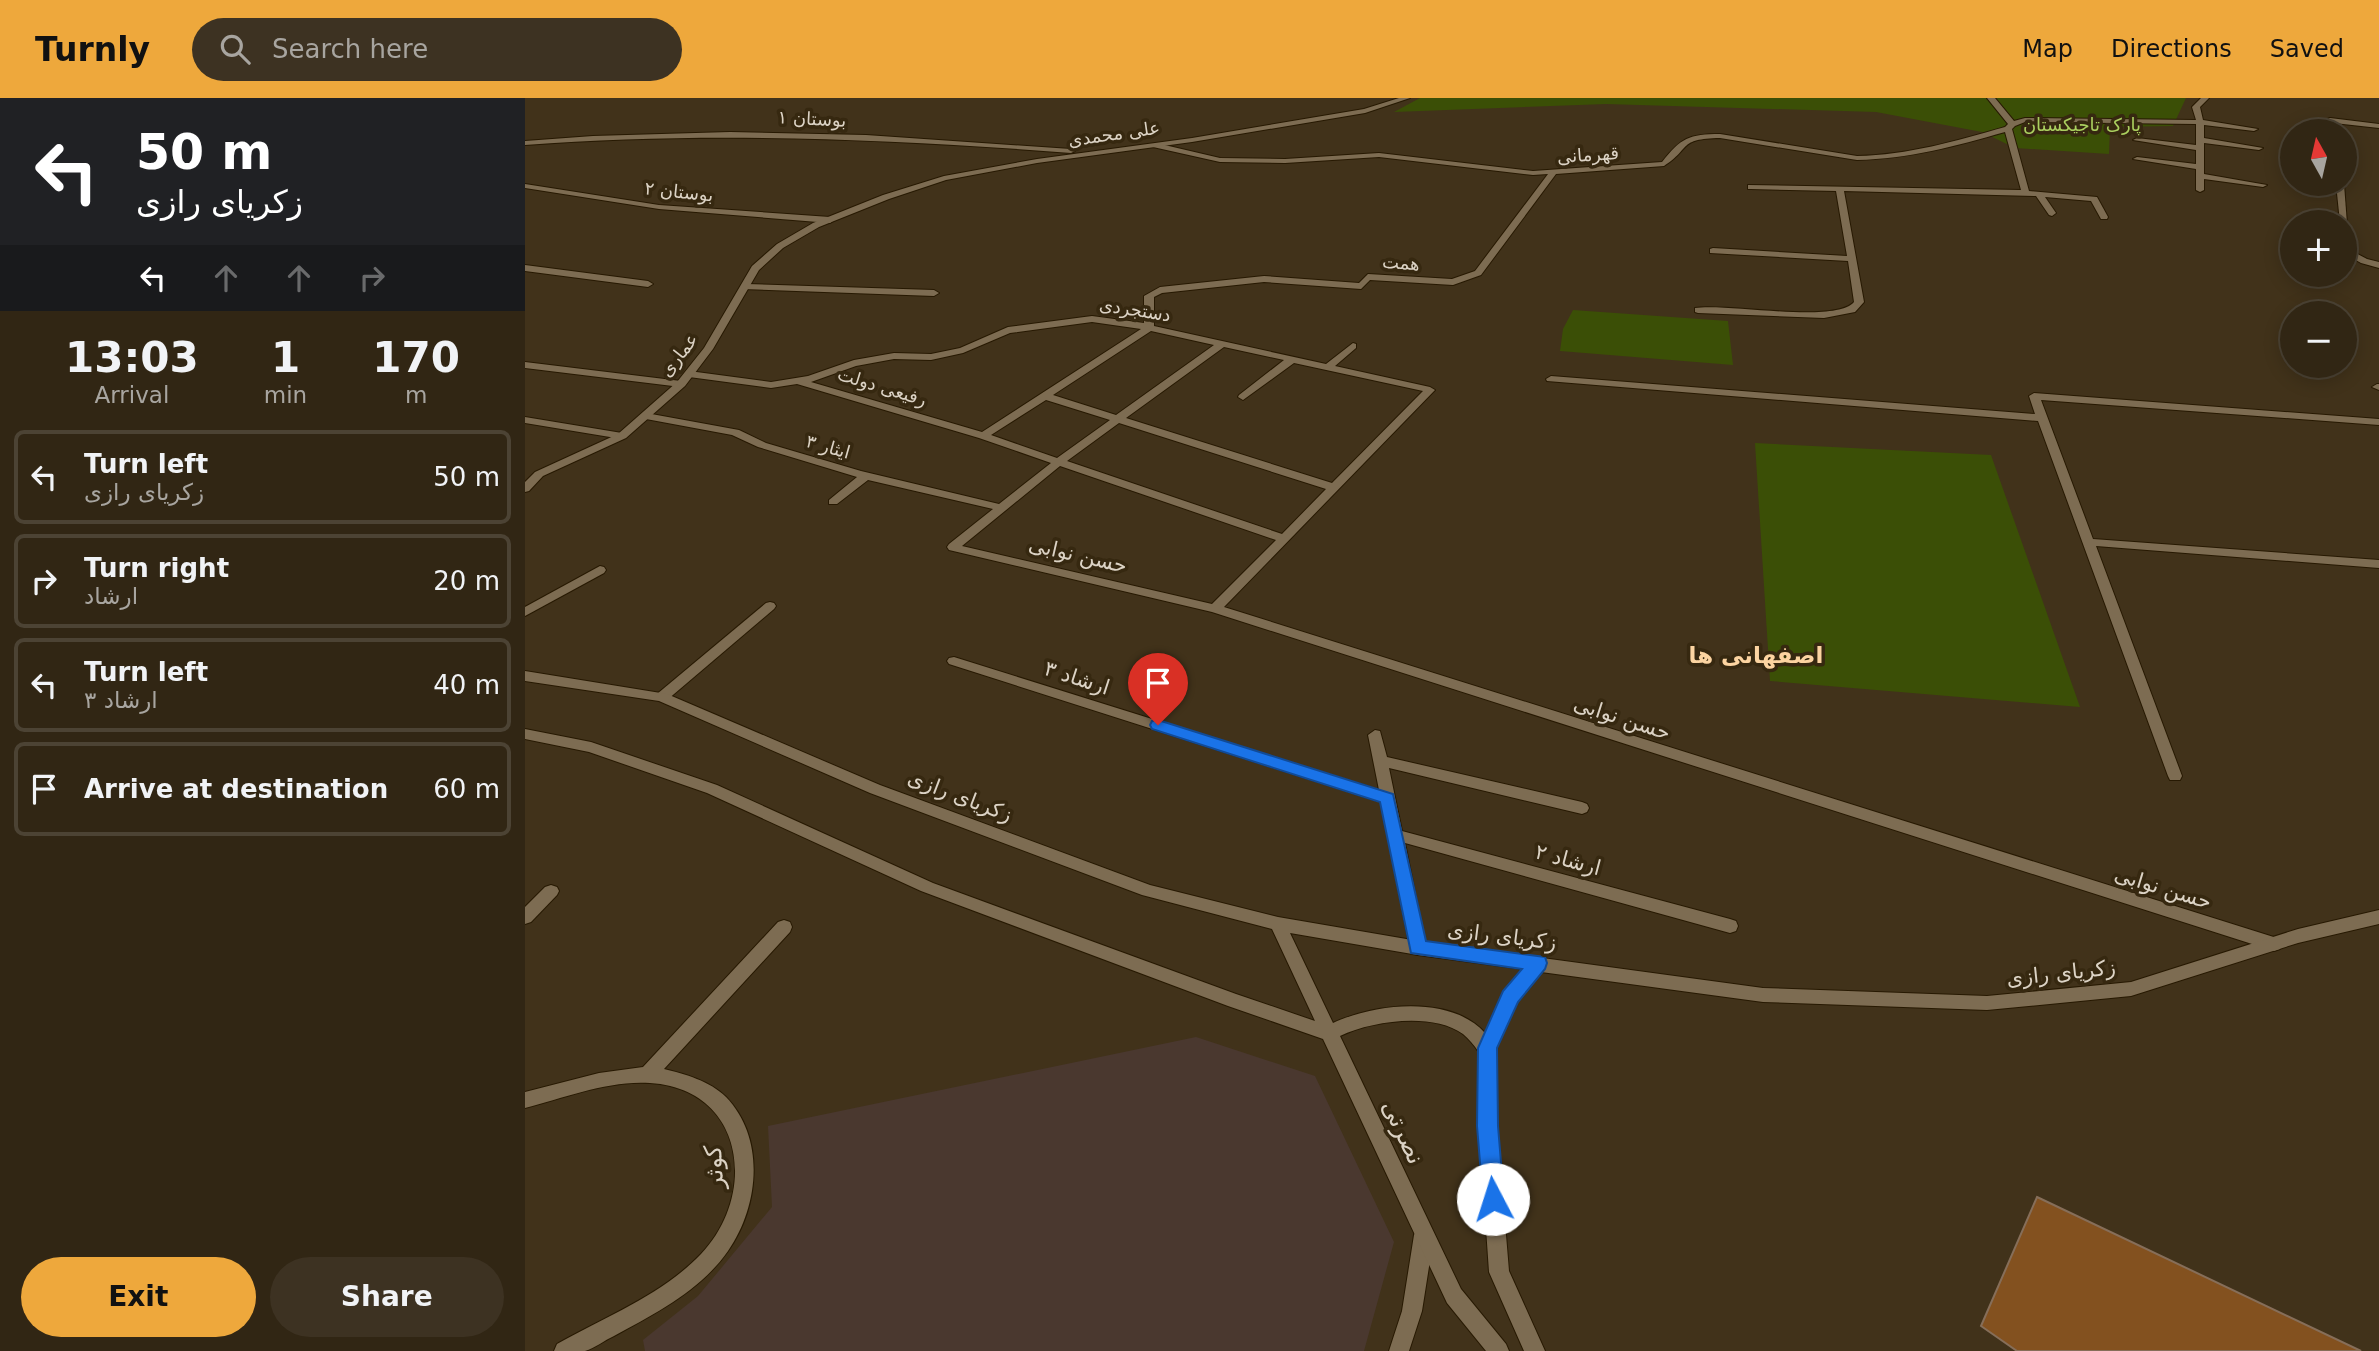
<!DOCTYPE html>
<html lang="en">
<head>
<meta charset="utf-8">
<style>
	:root { --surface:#312614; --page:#3d3222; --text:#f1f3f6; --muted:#a8a5a0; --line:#4c4334; --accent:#eea83c }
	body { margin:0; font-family:"DejaVu Sans",Vazirmatn,sans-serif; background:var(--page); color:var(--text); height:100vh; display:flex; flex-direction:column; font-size:26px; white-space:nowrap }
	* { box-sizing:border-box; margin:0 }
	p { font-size:23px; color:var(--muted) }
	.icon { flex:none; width:38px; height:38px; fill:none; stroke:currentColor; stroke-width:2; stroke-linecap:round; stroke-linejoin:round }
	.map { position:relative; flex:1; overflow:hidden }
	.details { display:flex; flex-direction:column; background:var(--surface); width:525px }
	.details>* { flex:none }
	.banner { background:#202124; color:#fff; overflow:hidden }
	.needle { width:46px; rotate:352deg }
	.fabs { position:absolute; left:1755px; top:21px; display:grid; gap:14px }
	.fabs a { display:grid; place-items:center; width:77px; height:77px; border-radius:50%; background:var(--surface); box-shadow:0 4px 18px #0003,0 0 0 2px var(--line); font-size:35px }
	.pin { position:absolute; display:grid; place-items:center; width:60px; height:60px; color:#fff; margin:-72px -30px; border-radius:50% 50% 50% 0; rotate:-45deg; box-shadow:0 0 7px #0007 }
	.pin .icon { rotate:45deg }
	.me { position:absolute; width:77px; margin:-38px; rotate:355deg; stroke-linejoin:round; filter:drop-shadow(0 0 5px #0008) }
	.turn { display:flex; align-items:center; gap:24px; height:147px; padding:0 21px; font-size:32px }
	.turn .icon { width:91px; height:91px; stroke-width:2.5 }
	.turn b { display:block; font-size:49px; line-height:60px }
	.lanes { display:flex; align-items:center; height:66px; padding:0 21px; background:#0003; justify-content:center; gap:35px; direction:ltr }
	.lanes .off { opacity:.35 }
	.eta { display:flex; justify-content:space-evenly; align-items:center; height:119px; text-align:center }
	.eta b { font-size:42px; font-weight:700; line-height:49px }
	.cta { display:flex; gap:14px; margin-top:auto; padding:14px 21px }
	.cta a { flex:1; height:80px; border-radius:42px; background:var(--accent); color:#111; font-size:28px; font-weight:700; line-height:80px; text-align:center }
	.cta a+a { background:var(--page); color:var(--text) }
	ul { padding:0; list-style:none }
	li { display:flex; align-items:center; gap:21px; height:94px; margin:0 14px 10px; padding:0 7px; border:4px solid var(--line); border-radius:10px }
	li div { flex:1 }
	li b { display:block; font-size:26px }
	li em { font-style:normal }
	header { display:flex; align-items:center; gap:42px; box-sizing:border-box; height:98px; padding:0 35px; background:var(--accent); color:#111 }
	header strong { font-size:33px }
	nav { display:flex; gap:38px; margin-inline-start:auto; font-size:24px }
	.search { width:490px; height:63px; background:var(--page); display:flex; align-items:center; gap:18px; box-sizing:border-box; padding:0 24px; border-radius:38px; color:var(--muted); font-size:26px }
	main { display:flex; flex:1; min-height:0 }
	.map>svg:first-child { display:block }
	.education { fill:#4a382f }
	.green { fill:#3b4f06 }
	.building { fill:#83511f; stroke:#866e59; stroke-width:2 }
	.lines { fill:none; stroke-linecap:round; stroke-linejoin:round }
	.service-casing { stroke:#271902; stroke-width:2 }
	.minor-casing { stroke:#271902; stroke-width:2 }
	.tertiary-casing { stroke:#271902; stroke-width:2 }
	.service { fill:#7d6c52; fill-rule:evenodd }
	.minor { fill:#7d6c52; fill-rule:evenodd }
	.tertiary { fill:#7d6c52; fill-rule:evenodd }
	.route { fill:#1a73e8; stroke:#114b97; stroke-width:2 }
	.labels { text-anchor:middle; stroke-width:7; stroke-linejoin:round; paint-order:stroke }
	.far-street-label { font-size:18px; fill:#dcd3c5; stroke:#362810 }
	.far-park-label { font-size:18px; fill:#aacf5f; stroke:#362810 }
	.street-label { font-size:21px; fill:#dcd3c5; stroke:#362810 }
	.neighbourhood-label { font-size:23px; font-weight:bold; fill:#fcd4a1; stroke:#362810 }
	.near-street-label { font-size:24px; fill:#dcd3c5; stroke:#362810 }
</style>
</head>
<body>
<header>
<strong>Turnly</strong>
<div class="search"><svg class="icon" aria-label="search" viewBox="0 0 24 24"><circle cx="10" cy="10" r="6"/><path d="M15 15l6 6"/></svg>Search here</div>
<nav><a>Map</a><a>Directions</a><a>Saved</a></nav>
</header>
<main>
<section class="details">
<div class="banner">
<div class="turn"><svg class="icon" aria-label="left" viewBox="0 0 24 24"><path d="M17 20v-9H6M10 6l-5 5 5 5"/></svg><div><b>50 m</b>زکریای رازی</div></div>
<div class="lanes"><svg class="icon" aria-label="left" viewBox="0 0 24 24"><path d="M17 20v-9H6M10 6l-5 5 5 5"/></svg><svg class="icon off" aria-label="ahead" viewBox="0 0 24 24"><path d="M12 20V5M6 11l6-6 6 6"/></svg><svg class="icon off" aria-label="ahead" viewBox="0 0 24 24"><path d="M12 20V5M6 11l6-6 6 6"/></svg><svg class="icon off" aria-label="right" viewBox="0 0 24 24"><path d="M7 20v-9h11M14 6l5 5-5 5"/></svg></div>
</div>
<div class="eta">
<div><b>13:03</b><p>Arrival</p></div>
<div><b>1</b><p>min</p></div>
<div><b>170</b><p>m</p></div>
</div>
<ul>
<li><svg class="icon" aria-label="left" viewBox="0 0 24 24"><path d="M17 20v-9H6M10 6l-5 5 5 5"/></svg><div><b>Turn left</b><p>زکریای رازی</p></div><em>50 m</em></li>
<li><svg class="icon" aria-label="right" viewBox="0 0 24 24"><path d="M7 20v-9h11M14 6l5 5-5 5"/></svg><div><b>Turn right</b><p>ارشاد</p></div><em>20 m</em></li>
<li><svg class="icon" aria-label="left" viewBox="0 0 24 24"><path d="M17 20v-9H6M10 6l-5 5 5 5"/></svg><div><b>Turn left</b><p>ارشاد ۳</p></div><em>40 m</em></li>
<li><svg class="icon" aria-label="arrive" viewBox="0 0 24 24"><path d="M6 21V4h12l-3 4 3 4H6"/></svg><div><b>Arrive at destination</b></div><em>60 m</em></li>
</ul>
<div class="cta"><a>Exit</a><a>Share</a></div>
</section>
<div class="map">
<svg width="1854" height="1253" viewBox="0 0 1854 1253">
	<rect width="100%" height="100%" fill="#41321a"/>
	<path class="education" d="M671 939 790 978 869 1144 839 1253H120L118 1242 173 1198 247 1109 243 1028Z"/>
	<g class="green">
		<path d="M895 0H1661L1648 28 1585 29 1584 56 1490 50 1457 34 1351 14 1081 6 869 14Z"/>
		<path d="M1048 212 1203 223 1208 267 1035 253 1038 231Z"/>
		<path d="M1230 345 1466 357 1555 609 1245 583Z"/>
	</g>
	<path class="building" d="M1512 1099 1836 1253H1492L1456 1228Z"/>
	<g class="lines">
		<defs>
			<path id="service" d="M1026 278 1510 316 1504 298 1509 295 1854 321V327L1516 302 1568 441 1854 462V470L1571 448 1657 678 1655 682H1645L1643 678 1513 323 1022 283 1021 281Z"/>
			<g id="minor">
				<path d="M1462 0H1470L1489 23 1500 20 1671 22 1667 9 1676 0H1684L1675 9 1678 22 1733 31 1729 33 1679 27V40L1738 50 1734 52 1679 45V76L1742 87 1738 89 1679 81V92L1675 94 1671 92V71L1608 61 1612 59 1671 66V52L1608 42 1612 40 1671 47V26L1500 24 1490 28 1487 31 1504 93 1572 99 1583 119 1582 121H1576L1566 103 1520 99 1531 115 1527 118 1524 117 1511 98 1319 93 1339 204 1330 214 1299 220 1173 215 1170 214V210C1203 205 1310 226 1329 204L1323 163 1185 155V151L1188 150 1322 158 1311 93 1226 91H1223V87L1496 92 1480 34C1431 48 1383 61 1332 62L1195 40C1152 41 1167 50 1139 68L1031 76 956 177 928 187 845 182 836 191 739 184 637 195 629 199V228L801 266 828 245 831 246V250L810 268 905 289 910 292 699 509 1755 841 1757 846 1755 851 1749 853 687 514 424 452 422 449 424 446 468 411 343 382 312 406H304V402L332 379 233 349 207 337 121 321 116 318 121 315 214 332 241 345 336 373 474 406 526 365 454 340 272 286 246 290 164 279 159 276 164 273 246 284 283 278 329 262 369 255 406 256 435 250 483 229 567 218 619 225V198L635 189 739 178 834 185 843 176 927 181 950 173 1023 76 1008 77 854 59 760 65 695 64 628 49 627 47 631 45 695 60 760 61 854 55 1008 73 1137 64C1156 40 1164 36 1195 36L1332 58C1383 57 1431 43 1480 29L1483 26ZM567 224 616 231 457 334 286 284 331 268 369 261 406 262 438 255 485 235ZM626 233 689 247 591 317 528 297ZM699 249 759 262 714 297 713 299 718 302 769 265 898 293 807 385 601 320ZM521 302 585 322 532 360 466 337ZM594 325 801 391 757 436 542 363ZM535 368 751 442 687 506 437 448Z"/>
				<path d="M1805 20 1854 26V30L1809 25 1812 33H1804L1801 22Z"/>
				<path d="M0 86 134 107 305 119 309 122 305 125 134 111 0 90Z"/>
				<path d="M1811 86H1819L1822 126 1815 124Z"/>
				<path d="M1820 137 1824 140 1825 152 1842 161 1854 164V170L1836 165 1820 156Z"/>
				<path d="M0 167 123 183 128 186 123 189 0 173Z"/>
				<path d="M221 186 409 192 414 195 409 198 218 191 216 189Z"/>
				<path d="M0 264 156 283 161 286 156 289 0 270Z"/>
				<path d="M1852 286H1854V292L1847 289Z"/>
				<path d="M0 319 97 335 102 338 97 341 0 325Z"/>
				<path d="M75 468 79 469 81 472 79 475 0 518V509Z"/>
				<path d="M245 504 249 505 251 508 249 511 142 602H132L130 599 132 596 241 505Z"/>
				<path d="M429 559 854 692 843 637 850 632 855 633 862 659 1057 704 1062 706 1064 710 1062 714 1057 716 864 670 877 733 1205 821 1211 823 1213 828 1211 833 1205 835 880 745 901 850 899 855 893 857 887 855 885 850 856 704 424 566 422 563 424 560Z"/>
				<path d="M26 787 32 789 34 793 32 797 6 824 0 826V809L20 789Z"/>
				<path d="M259 822 265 824 267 829 265 834 139 971C160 976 185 983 201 999 241 1041 234 1108 203 1153 176 1192 130 1216 89 1238 80 1242 70 1250 60 1253 51 1253 38 1253 29 1253L32 1246C80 1219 137 1197 176 1156 233 1096 220 991 125 985 84 982 39 1000 0 1010V994L74 975 118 969 253 824Z"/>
				<path d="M899 1127 906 1130 909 1137 897 1213 884 1253H864L877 1213 889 1137 892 1130Z"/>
			</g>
			<g id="tertiary">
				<path d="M874 0H885L840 15 667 44 512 65 421 82 364 101 294 129 258 150 234 172 188 251 160 288 101 340 18 378 4 393 0 394V384L10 374 93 336 152 284 179 250 227 168 252 146 288 125 358 97 419 78 512 61 667 40 839 11Z"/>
				<path d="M205 34 341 37 546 51 550 53 546 55C364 41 183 33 0 47V43L68 38Z"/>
				<path d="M0 573 142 596 355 687 625 787 753 819 893 843 1238 890 1462 898 1606 884 1773 831 1854 812V826L1773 845 1606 898 1462 912 1238 904 1016 874 991 904 971 950 972 1028 984 1173 1020 1253H999L964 1174 954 1028 953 953C949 947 944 941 938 936 907 914 847 923 815 938L936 1191 981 1246 984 1253H961L922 1205 798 941 703 908 396 793 182 695 64 654 0 641V631L66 644 192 687 408 785 711 896 790 923 747 831 617 797 345 695 134 603 0 583ZM765 835 893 857 998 871 979 894 960 935C926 897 851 905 808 925Z"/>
			</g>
		</defs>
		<use href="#service" class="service-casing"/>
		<use href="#minor" class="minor-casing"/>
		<use href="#tertiary" class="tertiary-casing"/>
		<use href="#service" class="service"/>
		<use href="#minor" class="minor"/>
		<use href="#tertiary" class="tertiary"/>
	</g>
	<path class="route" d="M633 622 868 696 901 843 1020 859 1022 865 1020 871 993 904 972 950 973 1028 979 1101 976 1109 968 1112 961 1109 958 1101 952 1028 953 950 978 893 997 871 886 855 855 704 627 631 625 627 627 623Z"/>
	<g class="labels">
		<g class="far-street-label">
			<text transform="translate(287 21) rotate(3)" y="6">بوستان ۱</text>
			<text transform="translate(589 36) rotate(-8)" y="6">علی محمدی</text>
			<text transform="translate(1063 57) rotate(-4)" y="6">قهرمانی</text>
			<text transform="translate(154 94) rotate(6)" y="6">بوستان ۲</text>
			<text transform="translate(876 165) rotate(4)" y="6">همت</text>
			<text transform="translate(610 212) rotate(9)" y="6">دستجردی</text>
			<text transform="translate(154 257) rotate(-52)" y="6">عماری</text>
			<text transform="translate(357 289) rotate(17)" y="6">رفیعی دولت</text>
			<text transform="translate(303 349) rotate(16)" y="6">ایثار ۳</text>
		</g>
		<g class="far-park-label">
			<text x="1557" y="33">پارک تاجیکستان</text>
		</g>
		<g class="street-label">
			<text transform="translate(553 457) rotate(13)" y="7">حسن نوابی</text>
			<text transform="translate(552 580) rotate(18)" y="7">ارشاد ۳</text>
			<text transform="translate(1097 620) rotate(18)" y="7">حسن نوابی</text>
			<text transform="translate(435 698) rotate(21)" y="7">زکریای رازی</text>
			<text transform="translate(1043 762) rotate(15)" y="7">ارشاد ۲</text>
			<text transform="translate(1638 790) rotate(17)" y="7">حسن نوابی</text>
			<text transform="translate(977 838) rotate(7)" y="7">زکریای رازی</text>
			<text transform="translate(1536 875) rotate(-6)" y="7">زکریای رازی</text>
		</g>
		<g class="neighbourhood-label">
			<text x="1231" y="565">اصفهانی ها</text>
		</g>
		<g class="near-street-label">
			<text transform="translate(878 1034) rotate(65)" y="8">نصرتی</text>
			<text transform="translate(189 1069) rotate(-93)" y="8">کوثر</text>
		</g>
	</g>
</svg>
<div class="fabs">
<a><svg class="needle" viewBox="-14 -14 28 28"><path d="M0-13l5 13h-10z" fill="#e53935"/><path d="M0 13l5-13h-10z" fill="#a8a5a0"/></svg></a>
<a>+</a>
<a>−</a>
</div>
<div class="pin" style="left:633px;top:627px;background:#d93025"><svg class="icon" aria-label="arrive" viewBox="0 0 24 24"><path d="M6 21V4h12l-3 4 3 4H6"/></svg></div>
<svg class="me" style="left:968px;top:1101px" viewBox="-20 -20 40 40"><circle r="19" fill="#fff"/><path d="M0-13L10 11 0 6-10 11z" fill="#1a73e8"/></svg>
</div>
</main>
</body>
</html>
